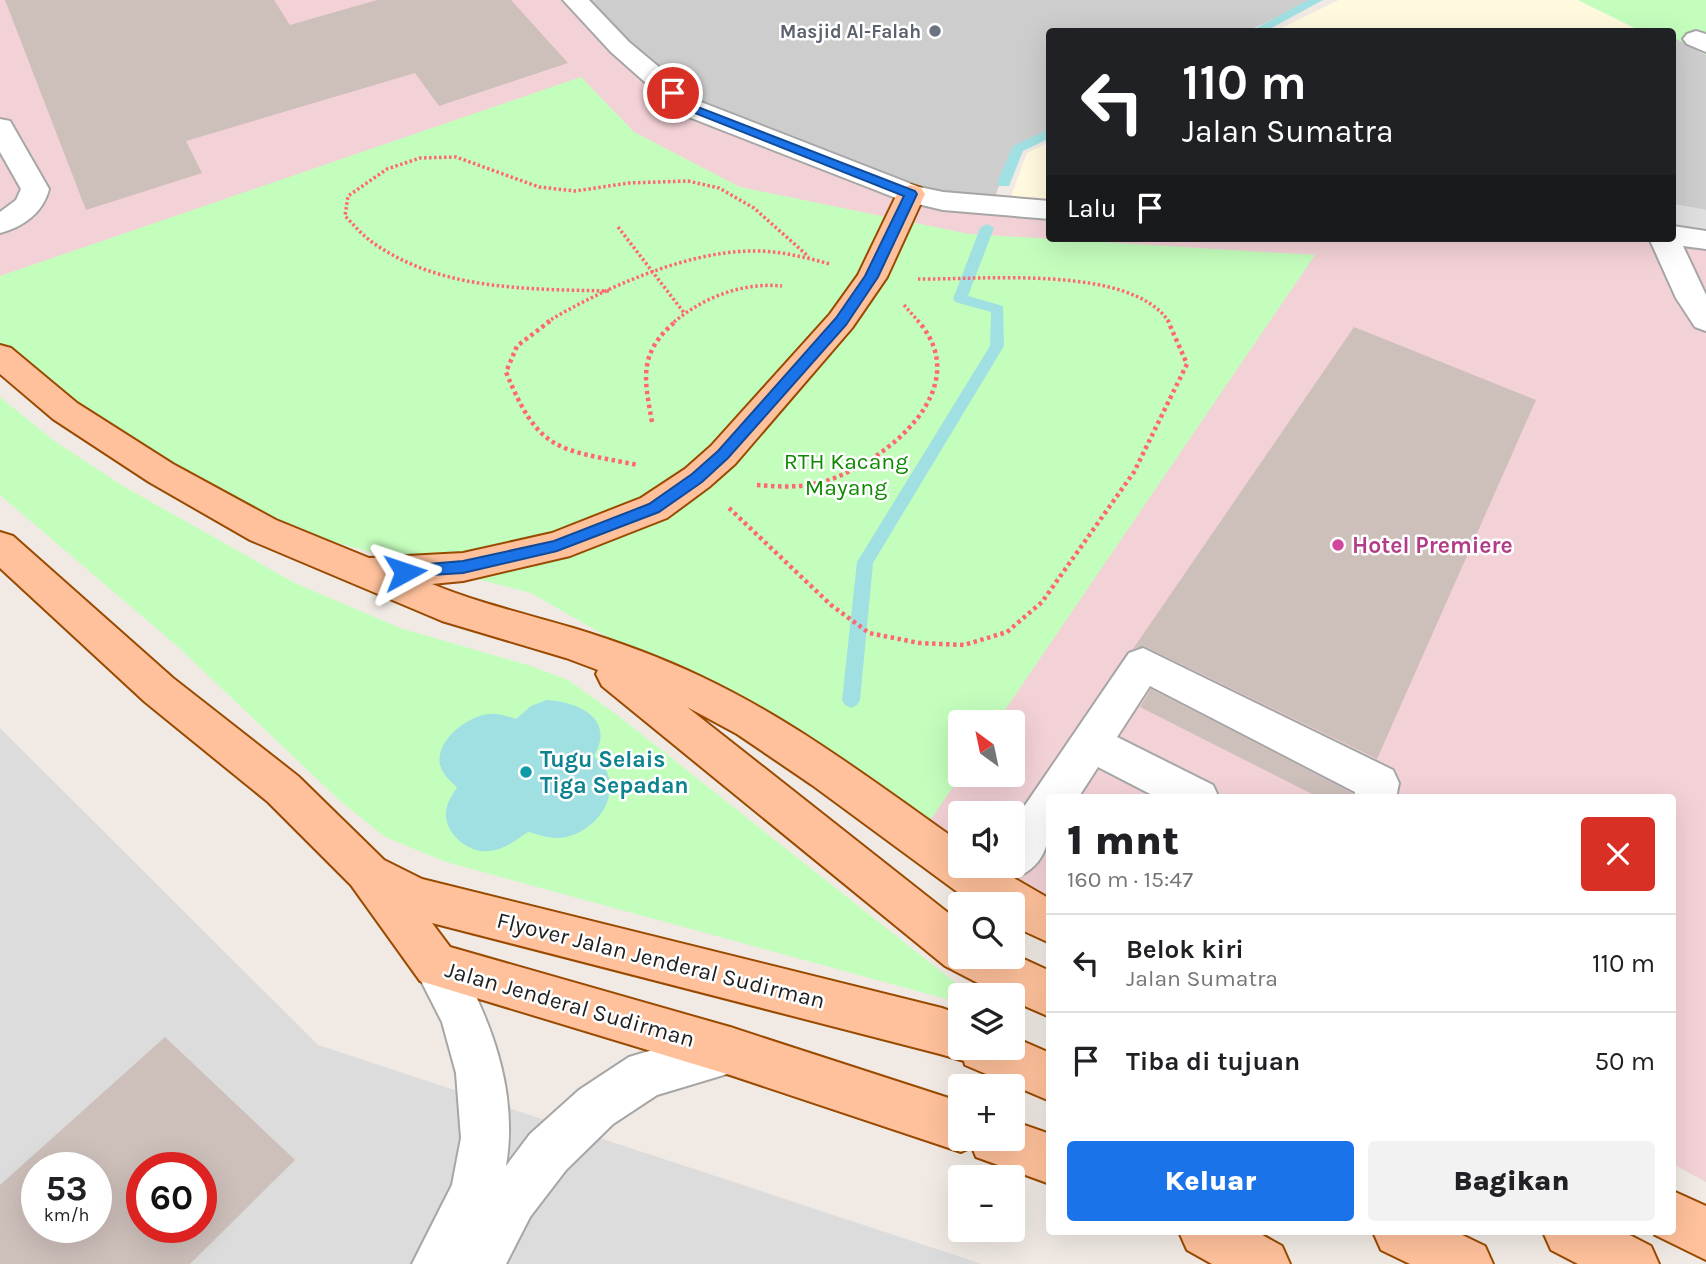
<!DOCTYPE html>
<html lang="id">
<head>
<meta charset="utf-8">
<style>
	:root { --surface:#fff; --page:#f2f2f2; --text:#202124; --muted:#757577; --line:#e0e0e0; --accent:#1a73e8 }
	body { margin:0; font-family:Karla,sans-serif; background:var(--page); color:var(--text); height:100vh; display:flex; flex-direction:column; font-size:26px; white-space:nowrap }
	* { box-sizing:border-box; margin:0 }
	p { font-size:23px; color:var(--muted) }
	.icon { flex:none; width:38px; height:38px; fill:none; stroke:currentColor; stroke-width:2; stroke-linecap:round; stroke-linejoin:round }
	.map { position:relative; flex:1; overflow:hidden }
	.side { position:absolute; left:1046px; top:794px; width:630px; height:441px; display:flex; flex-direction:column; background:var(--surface); border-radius:7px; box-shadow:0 7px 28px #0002 }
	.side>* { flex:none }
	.top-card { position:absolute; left:1046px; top:28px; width:630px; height:214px; border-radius:7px; box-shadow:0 7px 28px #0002; background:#202124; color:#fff; overflow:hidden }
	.needle { width:46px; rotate:327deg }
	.tools { position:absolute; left:948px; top:710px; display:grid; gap:14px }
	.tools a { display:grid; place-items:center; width:77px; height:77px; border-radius:7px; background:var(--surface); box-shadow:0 7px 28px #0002; font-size:35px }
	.speed { position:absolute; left:21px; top:1152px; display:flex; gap:14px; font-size:35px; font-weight:700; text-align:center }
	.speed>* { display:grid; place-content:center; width:91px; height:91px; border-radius:50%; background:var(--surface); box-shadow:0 7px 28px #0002; line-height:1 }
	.speed small { font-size:18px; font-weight:400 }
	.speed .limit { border:10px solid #d22; background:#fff; color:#111 }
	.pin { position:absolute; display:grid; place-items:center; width:60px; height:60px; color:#fff; margin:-30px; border:4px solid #fff; border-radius:50%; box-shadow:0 2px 7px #0007 }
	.me { position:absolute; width:77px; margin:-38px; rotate:85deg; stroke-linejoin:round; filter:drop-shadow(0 0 5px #0008) }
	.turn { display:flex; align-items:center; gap:24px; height:147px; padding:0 21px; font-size:32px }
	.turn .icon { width:91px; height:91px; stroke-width:2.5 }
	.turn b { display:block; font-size:49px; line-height:60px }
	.then { display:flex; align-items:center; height:66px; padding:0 21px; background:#0003; gap:14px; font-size:26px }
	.round { display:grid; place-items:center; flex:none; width:74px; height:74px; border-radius:7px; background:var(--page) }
	.summary { display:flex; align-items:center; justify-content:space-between; height:119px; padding:0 21px }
	h1 { font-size:42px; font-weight:800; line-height:52px }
	.action { display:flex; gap:14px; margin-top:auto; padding:14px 21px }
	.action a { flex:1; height:80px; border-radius:7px; background:var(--accent); color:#fff; font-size:28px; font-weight:800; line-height:80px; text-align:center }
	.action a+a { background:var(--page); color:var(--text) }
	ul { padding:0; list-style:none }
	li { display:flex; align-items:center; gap:21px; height:98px; padding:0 21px; border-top:2px solid var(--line) }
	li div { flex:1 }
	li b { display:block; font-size:26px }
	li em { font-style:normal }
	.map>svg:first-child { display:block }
	.residential { fill:#dddcdc; fill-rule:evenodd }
	.commercial { fill:#f3d2d7; fill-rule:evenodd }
	.education { fill:#fff9df }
	.religious { fill:#cdcdcd }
	.park { fill:#c4febd }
	.parking { fill:#dfdfdf }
	.water { fill:#a1e0e2 }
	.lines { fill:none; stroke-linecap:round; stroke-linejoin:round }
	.stream { fill:#a1e0e2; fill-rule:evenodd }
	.building { fill:#cdbfba; fill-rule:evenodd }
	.minor-casing { stroke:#a6a6a6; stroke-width:4 }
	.major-casing { stroke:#9a4a00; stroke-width:4 }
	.path-far1 { stroke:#ff6774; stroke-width:3.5; stroke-dasharray:2.5 2.5; stroke-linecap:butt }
	.path { stroke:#ff6774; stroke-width:4.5; stroke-dasharray:3.5 3.5; stroke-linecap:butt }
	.minor { fill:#fff; fill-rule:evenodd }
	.major { fill:#ffc19b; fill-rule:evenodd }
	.route { fill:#1a73e8; stroke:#114b97; stroke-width:2 }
	.worship-dot { fill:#6b7280; stroke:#fff; stroke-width:2.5 }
	.hotel-dot { fill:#d1479c; stroke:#fff; stroke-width:2.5 }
	.culture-dot { fill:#0f9aa8; stroke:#fff; stroke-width:2.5 }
	.labels { text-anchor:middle; stroke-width:5; stroke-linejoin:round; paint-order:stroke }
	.far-worship-label { font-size:19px; font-weight:bold; fill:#5b616d; stroke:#fff; text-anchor:end }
	.park-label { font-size:23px; fill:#0f8901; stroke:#fff }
	.hotel-label { font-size:23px; font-weight:bold; fill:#b23c85; stroke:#fff; text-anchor:start }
	.culture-label { font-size:23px; font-weight:bold; fill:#0d838f; stroke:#fff; text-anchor:start }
	.street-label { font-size:23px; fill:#1f1f1f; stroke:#fff }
</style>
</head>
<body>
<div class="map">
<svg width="1706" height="1264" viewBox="0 0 1706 1264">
	<rect width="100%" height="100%" fill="#f1eae4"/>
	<path class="residential" d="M0 728 318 1045 982 1264H0ZM37 1167H96V1227H37ZM142 1167H201V1227H142Z"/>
	<path class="commercial" d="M0 0H571L688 110 1050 212V238H1673L1706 242V1182L1673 1164V798H1050V896L997 866H1013V814H961V845L599 616 0 321ZM961 723H1013V775H961Z"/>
	<g class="education">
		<path d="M1339 0H1578L1641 31 1273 32Z"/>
		<path d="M1050 142V208L1008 204 1027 153Z"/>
	</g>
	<g class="religious">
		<path d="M579 0H1312L1248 31 1050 32V130L1013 148 993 202 944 199 693 107Z"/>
		<path d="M1673 37 1706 55V210L1673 204Z"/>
	</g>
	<g class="park">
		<path d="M1578 0H1706V55L1673 37V32L1641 31Z"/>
		<path d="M581 77 634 132 740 187 969 234 1315 255 996 723H961V775L929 822 531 593 246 520 0 356V276Z"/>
		<path d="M0 397 53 440 123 486 295 583 400 628 531 666 568 680 616 714 972 996H961V1003L446 862 385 837 339 800 177 646 0 495Z"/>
	</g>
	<path class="parking" d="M1673 204 1706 210V237L1673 233Z"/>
	<path class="water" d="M547 700C578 702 616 718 594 756 597 759 602 764 605 768 623 801 589 838 556 838 547 838 537 834 528 832 516 840 504 850 489 851 467 854 440 830 447 807 448 800 454 793 457 787 450 781 443 775 440 765 435 741 467 716 489 714 498 713 507 716 516 719L531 706Z"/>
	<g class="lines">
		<g class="stream">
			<path d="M1308 0H1323L1264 32H1249Z"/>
			<path d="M1050 129V138L1023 151 1009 186H999L997 183 1013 146Z"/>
			<path d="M987 224 994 228 968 296 1003 306 1004 346 873 563 860 700 857 705 851 708 845 705 842 700 857 562 990 346 991 312 955 302 953 299 980 228Z"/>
		</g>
	</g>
	<g class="building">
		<path d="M5 0H274L290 25 377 0H511L568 63 439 106 415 73 186 141 202 173 86 210Z"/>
		<path d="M1354 327 1536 400 1377 759 1144 646 1133 649Z"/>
		<path d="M1151 689 1352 793V798H1320L1140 707Z"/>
		<path d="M165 1037 295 1160 190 1264H0V1185ZM37 1167H96V1227H37ZM142 1167H201V1227H142Z"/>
	</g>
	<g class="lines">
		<defs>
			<g id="minor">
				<path d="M563 0H589L629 42 701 102 919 187 943 192 1050 201V219L943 210 901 200 681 114 611 52Z"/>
				<path d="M1696 31 1706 34V52L1687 44 1683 39 1687 34Z"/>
				<path d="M0 119 10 121 49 189C43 213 23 227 0 233V212L16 200 21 189 0 152Z"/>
				<path d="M1673 226 1706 231V249L1683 246 1706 295V331L1695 327 1676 298 1649 238H1673Z"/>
				<path d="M1143 648 1393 770 1399 783 1396 798H1354L1355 792 1150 686 1117 737 1213 785 1219 798H1158L1098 767 1078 798H1050C1050 833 1052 864 1013 879L998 873 995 866H1013V823L1129 653Z"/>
				<path d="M436 943 452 949C489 1016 519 1088 506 1166L530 1134 579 1090 629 1057 730 1027 747 1034 754 1051 747 1068 657 1095 613 1124 566 1170 530 1217 506 1264H412L452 1185 461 1138 456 1073 442 1022 413 965 420 949Z"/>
			</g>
			<g id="major">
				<path d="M911 185 921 188 925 194 887 277 852 328 735 464 709 487 667 518 570 556 463 581 432 584C478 603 526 614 573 628 616 641 662 658 702 677 795 721 877 784 961 843V866H993L1050 899V943L1013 926V905H975L812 785 737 734 687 707 961 923V957H1013V954L1050 971V1017L1013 1001V996H1003L945 966 602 686 596 674 598 670 566 658 442 621 250 540 149 482 53 419 0 374V345L11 348 77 403 173 464 276 520 369 558 463 553 552 533 641 498 685 469 711 446 830 314 858 275 897 194 901 188Z"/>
				<path d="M0 532 13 536 173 678 298 776 384 860 422 879 942 1008 961 1015V1048H1013V1037L1050 1053V1101L965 1065 964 1061 940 1054 432 923 450 947 730 1027 961 1102V1139H1013V1121L1050 1134V1184L976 1157 972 1147 961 1152 730 1075 420 981 351 885 268 802 145 702 0 568Z"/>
				<path d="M1673 1191 1706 1206V1260L1655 1235 1654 1232H1673Z"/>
				<path d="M1179 1232H1257L1282 1246 1290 1264H1212L1187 1250Z"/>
				<path d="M1373 1232H1456L1485 1246 1493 1264H1410L1381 1250Z"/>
				<path d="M1543 1232H1624L1651 1246 1659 1264H1578L1551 1250Z"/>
			</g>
		</defs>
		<use href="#minor" class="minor-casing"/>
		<use href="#major" class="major-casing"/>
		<g class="path-far1">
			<path d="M618 227 685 314"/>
			<path d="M918 279C982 280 1131 264 1169 322"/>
			<path d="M609 291C529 289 440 291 372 242 362 235 354 225 345 216L348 196 387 169 420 158 456 157 539 187 575 191 629 183 688 181 719 188 754 208 809 257"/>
			<path d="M904 305 919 322"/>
			<path d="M547 322C602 289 685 252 750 251 777 250 804 257 830 264"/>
			<path d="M674 322C704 297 743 282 782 286"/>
		</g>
		<g class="path">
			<path d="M550 321 517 346 506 372C539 453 558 449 638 465"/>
			<path d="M652 422C644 378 638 353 676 321"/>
			<path d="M757 485C780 487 804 488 826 481 887 461 977 388 918 321"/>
			<path d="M729 508 831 605 869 633 919 643 964 645 1007 632 1042 602 1134 472 1187 364 1168 321"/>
		</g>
		<use href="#minor" class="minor"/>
		<use href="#major" class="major"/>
	</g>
	<path class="route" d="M669 90H677L695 106 915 191 917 194 878 277 846 325 728 458 702 482 659 512 557 551 463 573 400 577 398 572 405 566 463 561 554 541 649 504 692 474 718 451 836 318 865 276 904 196 687 110 669 95Z"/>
	<circle class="worship-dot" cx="935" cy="31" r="7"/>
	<circle class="hotel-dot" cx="1338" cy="545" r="7"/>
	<circle class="culture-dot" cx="526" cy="772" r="7"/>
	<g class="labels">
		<g class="far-worship-label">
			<text x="921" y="38">Masjid Al-Falah</text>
		</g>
		<g class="park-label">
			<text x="846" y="469">RTH Kacang<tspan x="846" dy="26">Mayang</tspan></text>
		</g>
		<g class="hotel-label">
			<text x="1352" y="553">Hotel Premiere</text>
		</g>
		<g class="culture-label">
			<text x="540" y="767">Tugu Selais<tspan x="540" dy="26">Tiga Sepadan</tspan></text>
		</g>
		<g class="street-label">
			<text transform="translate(661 960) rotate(14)" y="8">Flyover Jalan Jenderal Sudirman</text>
			<text transform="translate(570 1004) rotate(16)" y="8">Jalan Jenderal Sudirman</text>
		</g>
	</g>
</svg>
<div class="tools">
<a><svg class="needle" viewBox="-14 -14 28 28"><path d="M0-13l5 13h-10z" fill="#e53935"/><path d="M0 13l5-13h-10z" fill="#757577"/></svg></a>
<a><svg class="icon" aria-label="sound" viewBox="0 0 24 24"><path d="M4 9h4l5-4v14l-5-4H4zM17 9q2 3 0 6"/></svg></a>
<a><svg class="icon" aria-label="search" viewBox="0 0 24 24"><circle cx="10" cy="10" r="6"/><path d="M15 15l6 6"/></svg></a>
<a><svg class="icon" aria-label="layers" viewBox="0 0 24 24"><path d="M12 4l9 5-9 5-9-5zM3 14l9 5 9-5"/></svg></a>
<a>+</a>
<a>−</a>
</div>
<div class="speed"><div>53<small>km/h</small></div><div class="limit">60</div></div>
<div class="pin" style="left:673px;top:93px;background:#d93025"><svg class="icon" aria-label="arrive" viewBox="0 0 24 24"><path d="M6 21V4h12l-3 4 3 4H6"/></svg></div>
<svg class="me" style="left:405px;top:572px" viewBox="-20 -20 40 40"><path d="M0-17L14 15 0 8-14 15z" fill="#1a73e8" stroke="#fff" stroke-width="4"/></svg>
<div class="top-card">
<div class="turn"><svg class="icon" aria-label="left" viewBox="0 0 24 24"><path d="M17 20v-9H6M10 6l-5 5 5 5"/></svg><div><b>110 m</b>Jalan Sumatra</div></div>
<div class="then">Lalu<svg class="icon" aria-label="arrive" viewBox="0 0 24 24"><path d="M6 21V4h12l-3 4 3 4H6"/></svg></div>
</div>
<section class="side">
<div class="summary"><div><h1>1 mnt</h1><p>160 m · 15:47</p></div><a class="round" style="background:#d93025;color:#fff"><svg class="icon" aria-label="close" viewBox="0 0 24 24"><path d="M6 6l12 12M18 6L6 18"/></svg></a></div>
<ul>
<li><svg class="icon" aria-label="left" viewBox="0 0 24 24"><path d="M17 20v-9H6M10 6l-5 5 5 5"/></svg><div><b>Belok kiri</b><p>Jalan Sumatra</p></div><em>110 m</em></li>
<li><svg class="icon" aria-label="arrive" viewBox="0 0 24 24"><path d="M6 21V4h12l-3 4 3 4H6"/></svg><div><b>Tiba di tujuan</b></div><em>50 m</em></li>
</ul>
<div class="action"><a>Keluar</a><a>Bagikan</a></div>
</section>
</div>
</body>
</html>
